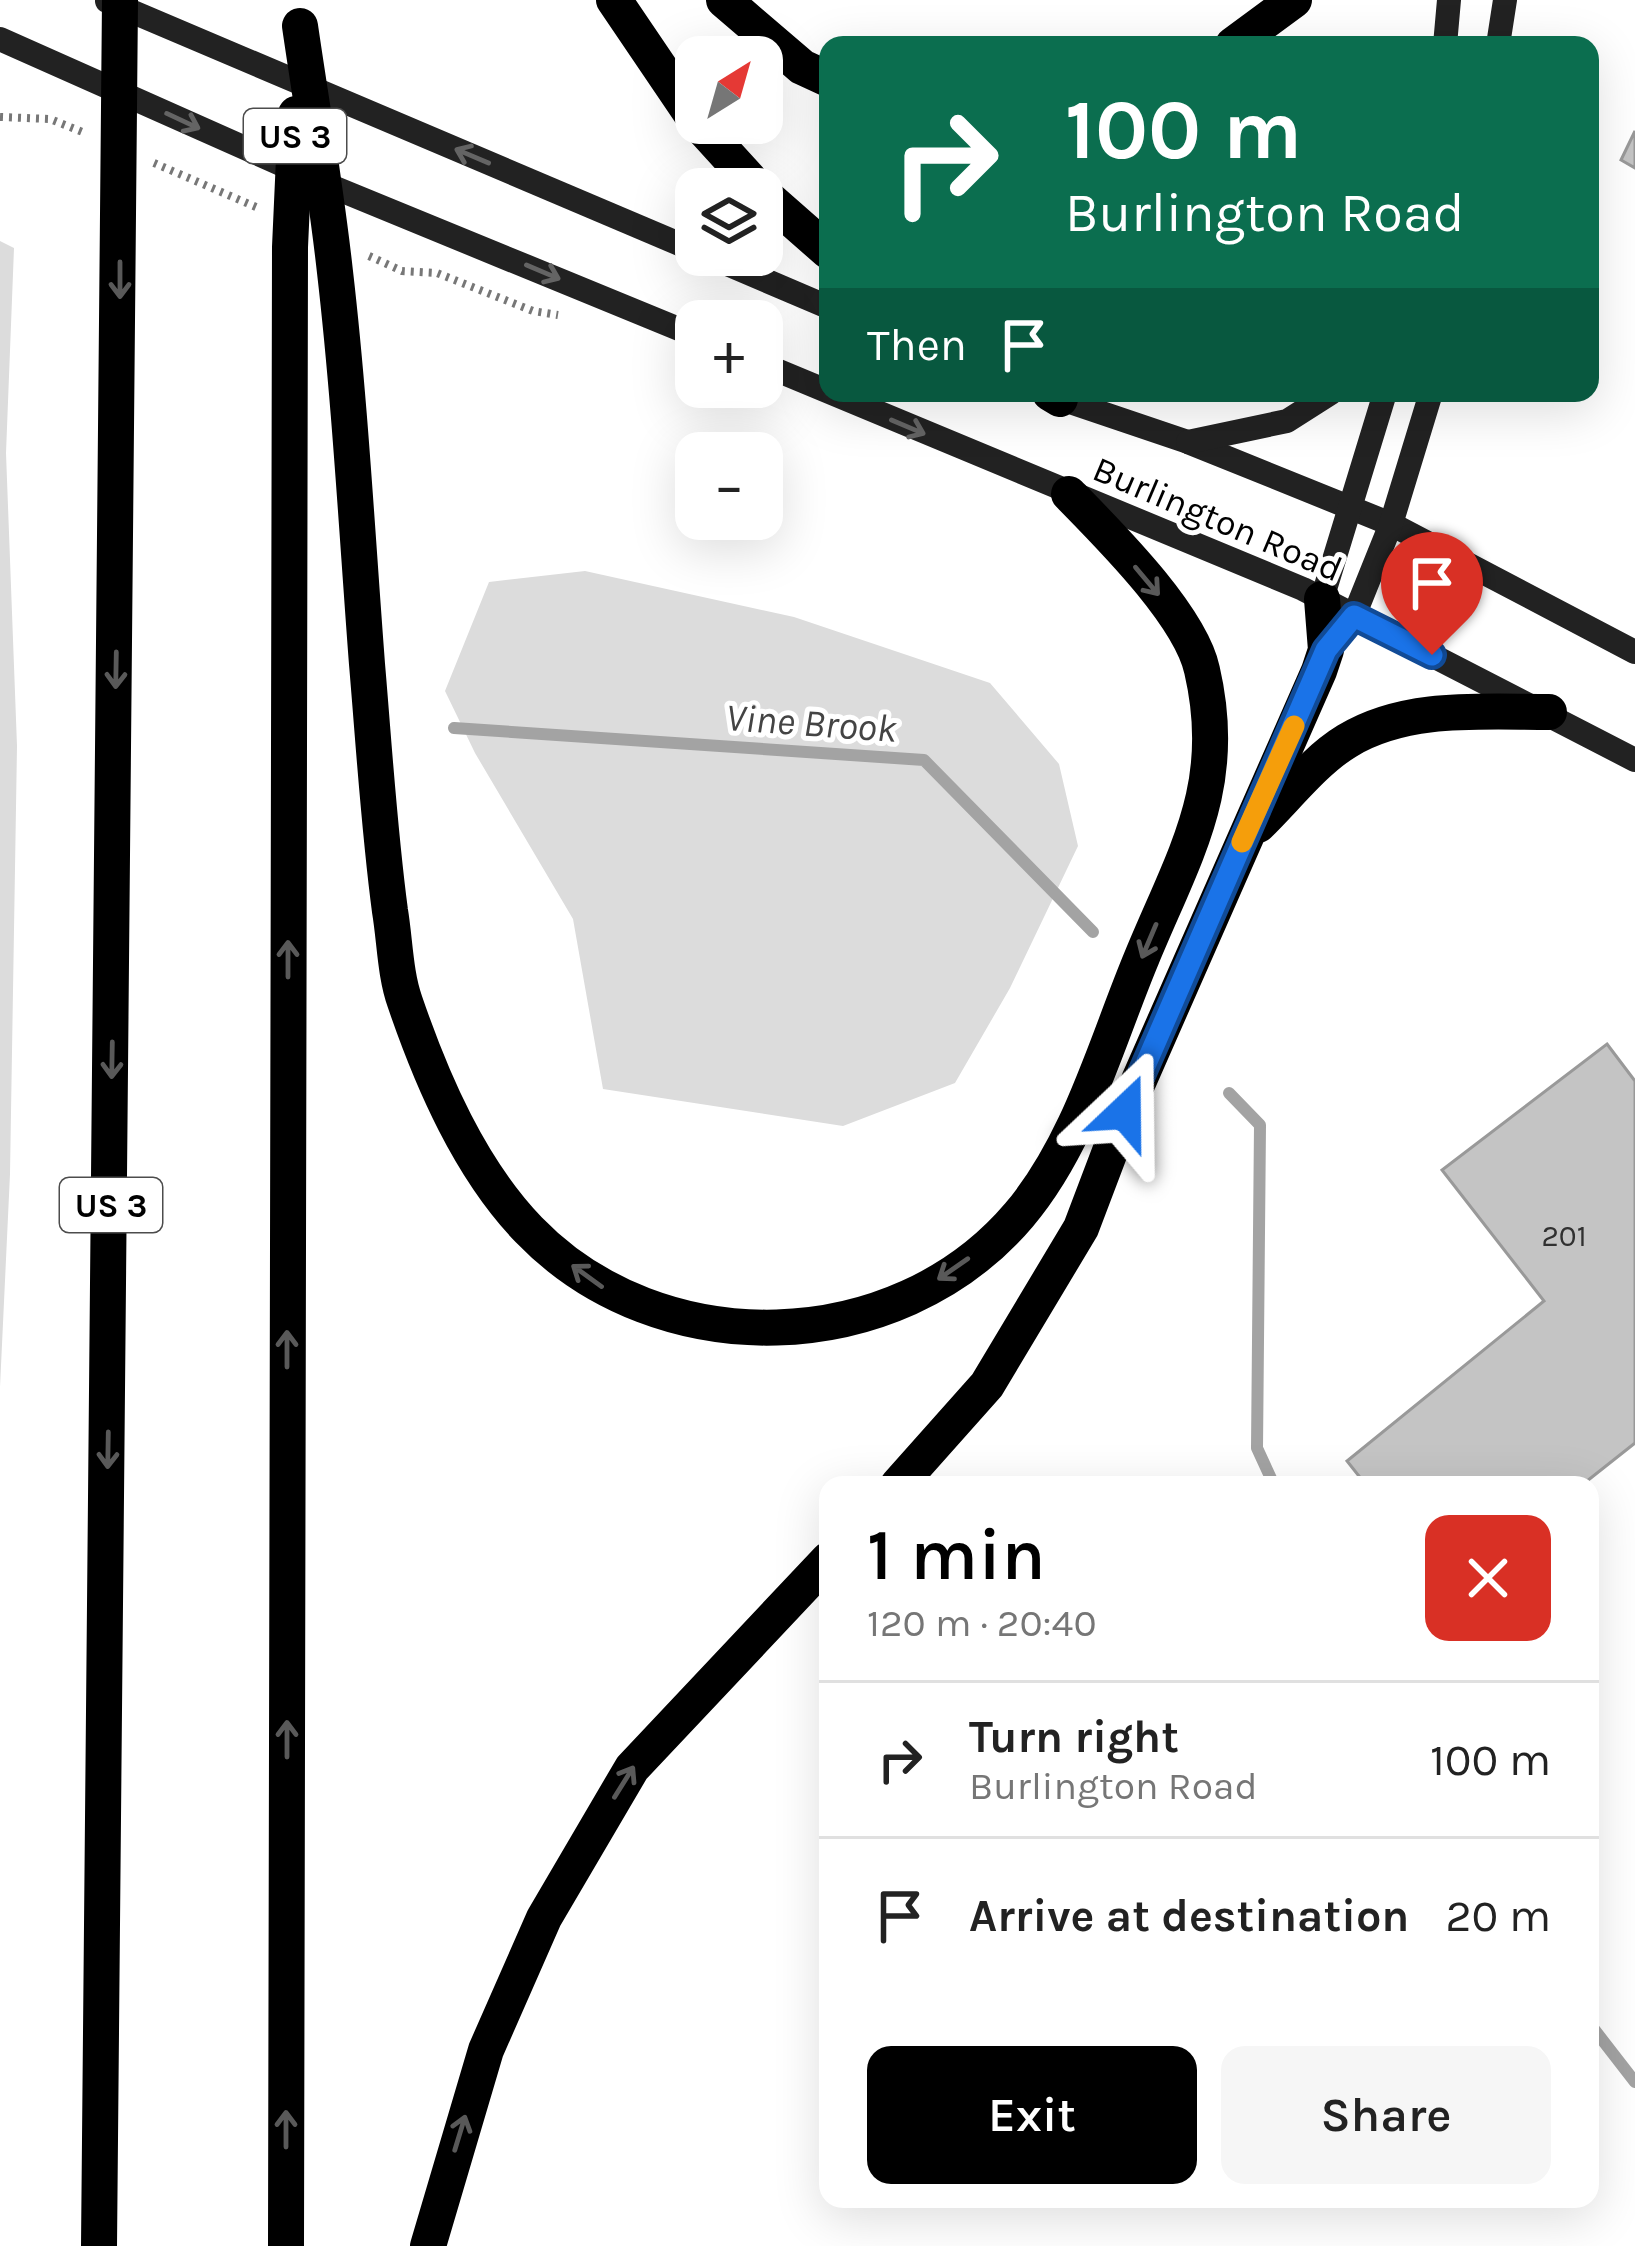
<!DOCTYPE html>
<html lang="en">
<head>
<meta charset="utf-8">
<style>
	:root { --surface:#fff; --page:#f6f6f6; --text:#222; --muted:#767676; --line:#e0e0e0; --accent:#000 }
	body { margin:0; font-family:Karla,sans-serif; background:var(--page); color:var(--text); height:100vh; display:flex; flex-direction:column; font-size:45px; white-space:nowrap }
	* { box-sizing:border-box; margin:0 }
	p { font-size:39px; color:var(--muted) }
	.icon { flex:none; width:66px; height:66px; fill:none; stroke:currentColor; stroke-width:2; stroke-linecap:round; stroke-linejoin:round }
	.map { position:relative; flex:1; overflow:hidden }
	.side { position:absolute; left:819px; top:1476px; width:780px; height:732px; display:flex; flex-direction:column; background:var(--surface); border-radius:24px; box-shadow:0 12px 48px #0002 }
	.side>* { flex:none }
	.guide { position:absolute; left:819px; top:36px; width:780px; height:366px; border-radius:24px; box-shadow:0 12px 48px #0002; background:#0b6e4f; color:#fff; overflow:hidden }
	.needle { width:78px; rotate:37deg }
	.controls { position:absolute; left:675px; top:36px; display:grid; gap:24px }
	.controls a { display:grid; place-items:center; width:108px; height:108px; border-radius:24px; background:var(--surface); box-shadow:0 12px 48px #0002; font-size:60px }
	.pin { position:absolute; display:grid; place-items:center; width:102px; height:102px; color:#fff; margin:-123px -51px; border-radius:50% 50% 50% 0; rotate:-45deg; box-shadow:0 0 12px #0007 }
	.pin .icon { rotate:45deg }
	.me { position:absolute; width:132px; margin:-66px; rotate:23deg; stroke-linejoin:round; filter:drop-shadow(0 0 9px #0008) }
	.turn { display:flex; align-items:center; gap:42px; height:252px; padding:0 48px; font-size:54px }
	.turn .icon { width:156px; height:156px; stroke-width:2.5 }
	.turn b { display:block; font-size:84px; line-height:102px }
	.then { display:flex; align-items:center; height:114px; padding:0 48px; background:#0003; gap:24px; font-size:45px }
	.round { display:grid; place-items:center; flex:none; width:126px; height:126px; border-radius:24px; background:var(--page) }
	.overview { display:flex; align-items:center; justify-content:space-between; height:204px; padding:0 48px }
	h1 { font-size:72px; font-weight:600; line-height:90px; color:var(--accent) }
	.primary-button { display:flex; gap:24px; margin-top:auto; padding:24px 48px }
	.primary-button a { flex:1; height:138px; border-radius:24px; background:var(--accent); color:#fff; font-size:48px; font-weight:600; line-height:138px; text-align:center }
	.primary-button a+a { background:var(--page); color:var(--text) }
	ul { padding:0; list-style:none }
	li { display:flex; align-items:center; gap:36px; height:156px; padding:0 48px; border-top:3px solid var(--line) }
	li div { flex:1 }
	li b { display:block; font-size:45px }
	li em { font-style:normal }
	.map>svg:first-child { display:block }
	.green { fill:#dcdcdc }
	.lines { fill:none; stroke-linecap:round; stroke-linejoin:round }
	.stream { stroke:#a3a3a3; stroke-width:12 }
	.building { fill:#c4c4c4; stroke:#999; stroke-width:3 }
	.path { stroke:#777; stroke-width:8; stroke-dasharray:3 6; stroke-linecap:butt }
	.secondary { stroke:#222; stroke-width:24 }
	.highway { stroke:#000; stroke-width:36 }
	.oneway { stroke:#646464 }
	.oneway2 { stroke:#595959 }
	.route-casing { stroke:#114b97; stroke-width:30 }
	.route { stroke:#1a73e8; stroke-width:21 }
	.slow { stroke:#f59e0b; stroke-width:21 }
	.labels { text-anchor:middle; stroke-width:10; stroke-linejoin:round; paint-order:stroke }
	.number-label { font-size:30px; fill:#313131 }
	.shield { fill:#fff; stroke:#4c4c4c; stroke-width:3 }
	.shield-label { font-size:33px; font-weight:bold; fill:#000 }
	.street-label { font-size:36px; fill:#000; stroke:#fff }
	.water-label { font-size:39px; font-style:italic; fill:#444; stroke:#fff }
</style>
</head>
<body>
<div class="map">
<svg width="1635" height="2246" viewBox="0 0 1635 2246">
	<rect width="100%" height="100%" fill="#fff"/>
	<g class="green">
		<path d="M0 241 14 248 6 453 17 746 10 1174 0 1387Z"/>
		<path d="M585 571 794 617 990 683 1059 764 1078 846 1010 988 955 1083 843 1126 603 1089 573 919 475 753 445 691 489 582Z"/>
	</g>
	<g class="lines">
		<g class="stream">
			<path d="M454 728 924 760 1093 932"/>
			<path d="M1229 1093 1260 1125 1257 1448 1274 1485"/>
			<path d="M1590 2024 1635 2082"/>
		</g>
	</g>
	<g class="building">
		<path d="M1635 131V168L1621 160Z"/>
		<path d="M1607 1044 1635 1081V1443L1582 1485H1366L1347 1461 1544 1301 1442 1170Z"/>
	</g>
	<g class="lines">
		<g class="path">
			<path d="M0 117 50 119 85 133"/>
			<path d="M154 163 256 207"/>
			<path d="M369 256 402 271 437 273 533 311 558 315"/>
		</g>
		<g class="secondary">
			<path d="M107 1 696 251"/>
			<path d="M0 39 328 185 696 336"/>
			<path d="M1445 45 1449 0"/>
			<path d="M1498 45 1505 0"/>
			<path d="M706 255 828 307"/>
			<path d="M762 364 1303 589 1635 760"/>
			<path d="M1046 394 1188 442 1391 524 1635 652"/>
			<path d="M1188 442 1287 421 1331 393"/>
			<path d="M1322 599 1385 393"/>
			<path d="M1354 616 1391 524 1431 393"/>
		</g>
		<g class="highway">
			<path d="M614 0 696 121"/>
			<path d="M724 0 802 67 828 79"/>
			<path d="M300 26C312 108 326 190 335 272 350 402 357 533 367 664 374 746 379 829 390 911 395 941 395 974 405 1002 432 1081 470 1169 529 1230 659 1365 896 1360 1019 1215 1080 1143 1106 1043 1142 957 1185 853 1229 786 1202 670 1190 615 1109 535 1069 494"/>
			<path d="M1233 45 1294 0"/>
			<path d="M698 123 758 189"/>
			<path d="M762 193 828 251"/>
			<path d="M1050 393 1060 399"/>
			<path d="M1258 825C1286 798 1314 761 1347 741 1406 705 1482 712 1549 712"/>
			<path d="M898 1485 987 1385 1081 1228 1125 1112 1319 671 1326 650 1322 599"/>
			<path d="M99 2246 120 0"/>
			<path d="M286 2246 290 247 296 114"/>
			<path d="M428 2246 486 2050 544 1918 632 1768 828 1560"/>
		</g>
	</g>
	<defs><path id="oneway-shaft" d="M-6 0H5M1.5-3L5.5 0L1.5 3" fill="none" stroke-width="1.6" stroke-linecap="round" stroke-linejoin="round" transform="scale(3)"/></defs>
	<g class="oneway">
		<use href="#oneway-shaft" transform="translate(183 121) rotate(25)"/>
		<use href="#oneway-shaft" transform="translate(472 156) rotate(-157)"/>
		<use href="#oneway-shaft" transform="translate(543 272) rotate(23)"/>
		<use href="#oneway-shaft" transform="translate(908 427) rotate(23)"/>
	</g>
	<g class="oneway2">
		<use href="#oneway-shaft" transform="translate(120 280) rotate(90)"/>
		<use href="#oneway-shaft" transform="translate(1147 581) rotate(50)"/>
		<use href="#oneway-shaft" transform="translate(116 670) rotate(91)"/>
		<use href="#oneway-shaft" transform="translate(1149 941) rotate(113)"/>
		<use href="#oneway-shaft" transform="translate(288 959) rotate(-90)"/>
		<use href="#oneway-shaft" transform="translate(112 1060) rotate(91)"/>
		<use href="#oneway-shaft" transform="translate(953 1269) rotate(145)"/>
		<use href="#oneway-shaft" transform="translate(587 1276) rotate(-144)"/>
		<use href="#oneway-shaft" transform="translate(287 1349) rotate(-90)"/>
		<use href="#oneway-shaft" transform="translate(108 1450) rotate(91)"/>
		<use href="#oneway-shaft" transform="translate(287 1739) rotate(-90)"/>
		<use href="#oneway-shaft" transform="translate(624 1782) rotate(-58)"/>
		<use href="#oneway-shaft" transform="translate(286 2129) rotate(-90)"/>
		<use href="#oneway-shaft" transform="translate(460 2133) rotate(-73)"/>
	</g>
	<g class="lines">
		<defs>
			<path id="route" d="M1125 1112 1326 650 1354 616 1432 655"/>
		</defs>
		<use href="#route" class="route-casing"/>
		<use href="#route" class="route"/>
		<path class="slow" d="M1242 842 1294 726"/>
	</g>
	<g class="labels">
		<g class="number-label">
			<text x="1564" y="1246">201</text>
		</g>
		<g class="shield">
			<rect x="244" y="109" width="102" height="54" rx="9"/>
			<rect x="60" y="1178" width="102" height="54" rx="9"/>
		</g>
		<g class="shield-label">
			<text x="295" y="148">US 3</text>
			<text x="111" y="1217">US 3</text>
		</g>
		<g class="street-label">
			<text transform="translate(1218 518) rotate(23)" y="13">Burlington Road</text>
		</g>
		<g class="water-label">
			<text transform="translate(811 722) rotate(4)" y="14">Vine Brook</text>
		</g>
	</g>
</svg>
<div class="controls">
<a><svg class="needle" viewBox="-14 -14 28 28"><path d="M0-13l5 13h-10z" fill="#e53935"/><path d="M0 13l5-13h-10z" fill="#767676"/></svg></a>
<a><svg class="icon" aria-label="layers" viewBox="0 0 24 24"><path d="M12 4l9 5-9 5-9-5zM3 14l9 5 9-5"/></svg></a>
<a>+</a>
<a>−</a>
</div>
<div class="pin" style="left:1432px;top:655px;background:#d93025"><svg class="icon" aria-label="arrive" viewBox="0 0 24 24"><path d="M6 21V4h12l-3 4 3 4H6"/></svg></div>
<svg class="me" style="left:1125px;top:1112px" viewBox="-20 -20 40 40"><path d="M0-17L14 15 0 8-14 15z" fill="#1a73e8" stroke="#fff" stroke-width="4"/></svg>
<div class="guide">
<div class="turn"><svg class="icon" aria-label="right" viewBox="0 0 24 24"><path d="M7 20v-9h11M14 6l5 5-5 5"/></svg><div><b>100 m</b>Burlington Road</div></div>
<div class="then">Then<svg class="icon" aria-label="arrive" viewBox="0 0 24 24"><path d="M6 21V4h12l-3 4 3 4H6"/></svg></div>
</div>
<section class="side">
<div class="overview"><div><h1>1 min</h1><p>120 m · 20:40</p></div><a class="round" style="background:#d93025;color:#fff"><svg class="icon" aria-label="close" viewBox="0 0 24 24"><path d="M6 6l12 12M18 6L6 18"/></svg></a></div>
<ul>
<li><svg class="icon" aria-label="right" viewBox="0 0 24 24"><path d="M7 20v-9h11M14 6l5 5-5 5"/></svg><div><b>Turn right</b><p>Burlington Road</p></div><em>100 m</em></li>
<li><svg class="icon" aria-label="arrive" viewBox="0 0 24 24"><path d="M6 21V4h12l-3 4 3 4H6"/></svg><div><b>Arrive at destination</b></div><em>20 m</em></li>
</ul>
<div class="primary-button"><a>Exit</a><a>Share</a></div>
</section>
</div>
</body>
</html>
